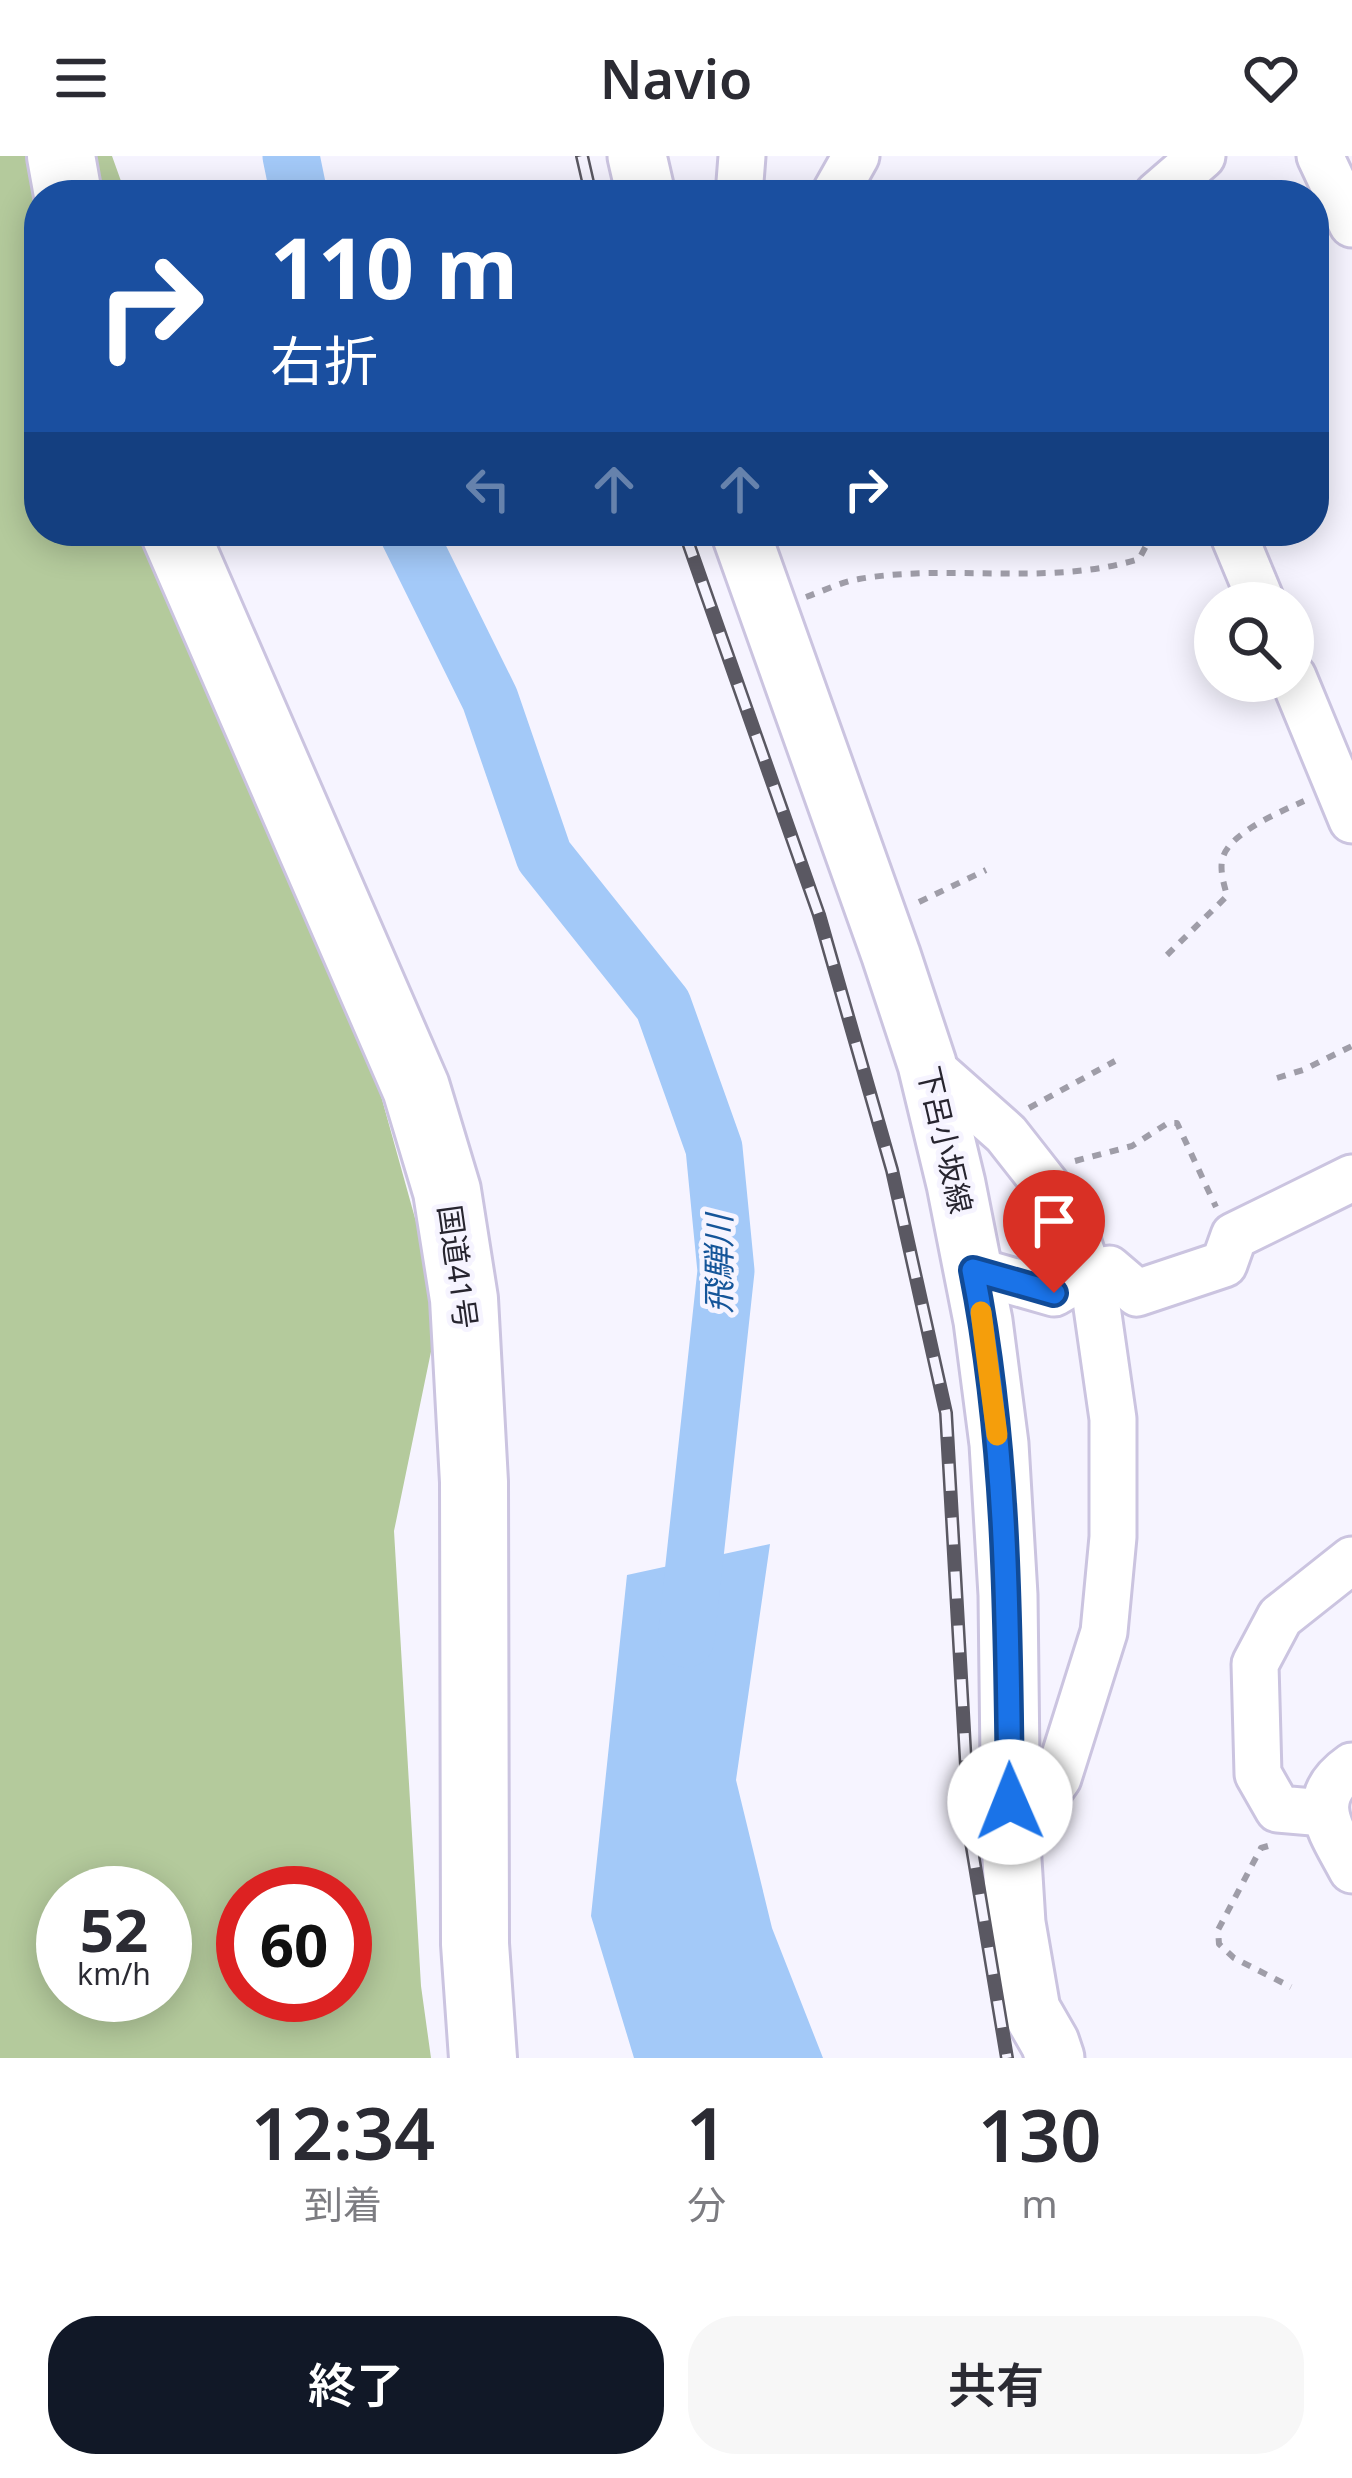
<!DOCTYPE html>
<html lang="ja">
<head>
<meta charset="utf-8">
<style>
	:root { --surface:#fff; --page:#f7f7f7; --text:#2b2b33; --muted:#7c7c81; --accent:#111827 }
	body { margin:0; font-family:"Noto Sans","Noto Sans JP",sans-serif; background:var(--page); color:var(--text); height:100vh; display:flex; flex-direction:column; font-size:45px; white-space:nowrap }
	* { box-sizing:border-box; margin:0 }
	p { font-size:39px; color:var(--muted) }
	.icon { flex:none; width:66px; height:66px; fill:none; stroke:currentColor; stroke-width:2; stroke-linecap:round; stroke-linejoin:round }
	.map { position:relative; height:1902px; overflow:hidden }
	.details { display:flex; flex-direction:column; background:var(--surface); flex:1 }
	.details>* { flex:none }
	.top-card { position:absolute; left:24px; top:24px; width:1305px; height:366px; border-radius:48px; box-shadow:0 6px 30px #0003; background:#1a4fa0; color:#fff; overflow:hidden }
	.fabs { position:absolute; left:1194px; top:426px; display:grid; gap:24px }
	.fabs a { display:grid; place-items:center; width:120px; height:120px; border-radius:50%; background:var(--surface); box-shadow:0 6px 30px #0003; font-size:60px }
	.speed { position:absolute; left:36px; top:1710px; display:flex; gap:24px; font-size:60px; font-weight:700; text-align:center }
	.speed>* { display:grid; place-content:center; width:156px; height:156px; border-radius:50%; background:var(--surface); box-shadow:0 6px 30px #0003; line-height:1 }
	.speed small { font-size:30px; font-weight:400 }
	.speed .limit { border:18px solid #d22; background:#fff; color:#111 }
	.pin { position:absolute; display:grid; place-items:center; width:102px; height:102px; color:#fff; margin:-123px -51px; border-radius:50% 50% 50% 0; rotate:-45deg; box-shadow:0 0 12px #0007 }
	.pin .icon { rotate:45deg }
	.me { position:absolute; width:132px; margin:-66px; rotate:359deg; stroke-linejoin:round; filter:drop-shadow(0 0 9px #0008) }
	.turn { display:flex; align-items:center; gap:42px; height:252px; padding:0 48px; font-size:54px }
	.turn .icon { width:156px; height:156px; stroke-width:2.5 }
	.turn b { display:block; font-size:84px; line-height:102px }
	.lanes { display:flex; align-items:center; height:114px; padding:0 48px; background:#0003; justify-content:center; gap:60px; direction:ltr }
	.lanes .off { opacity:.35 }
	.eta { display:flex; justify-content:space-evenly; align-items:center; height:204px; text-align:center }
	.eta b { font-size:72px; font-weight:600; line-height:84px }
	.button { display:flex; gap:24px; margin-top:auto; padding:24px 48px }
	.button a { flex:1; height:138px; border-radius:48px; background:var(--accent); color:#fff; font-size:48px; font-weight:600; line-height:138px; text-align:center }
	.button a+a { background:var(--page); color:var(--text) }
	header { display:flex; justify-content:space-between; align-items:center; height:156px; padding:0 48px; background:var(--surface); font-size:54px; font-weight:600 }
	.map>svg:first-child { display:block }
	.green { fill:#b4ca9c; fill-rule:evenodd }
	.water { fill:#a3c9f8 }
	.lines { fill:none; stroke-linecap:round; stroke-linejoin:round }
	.river { stroke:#a3c9f8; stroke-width:57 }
	.minor-casing { stroke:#cbc4e0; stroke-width:51 }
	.major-casing { stroke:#cbc4e0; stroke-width:63 }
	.highway-casing { stroke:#cbc4e0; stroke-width:72 }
	.path { stroke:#9f9da8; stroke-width:6; stroke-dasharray:9 9; stroke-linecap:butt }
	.minor { stroke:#fff; stroke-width:45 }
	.major { stroke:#fff; stroke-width:57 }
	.highway { stroke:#fff; stroke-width:66 }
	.rail-casing { stroke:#5a5862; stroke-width:14 }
	.rail { stroke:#f6f4ff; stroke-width:9; stroke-dasharray:27; stroke-linecap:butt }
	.route-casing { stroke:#114b97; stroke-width:30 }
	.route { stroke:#1a73e8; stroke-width:21 }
	.slow { stroke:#f59e0b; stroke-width:21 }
	.labels { text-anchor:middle; stroke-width:10; stroke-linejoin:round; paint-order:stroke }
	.street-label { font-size:30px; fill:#27252f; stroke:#f6f4ff }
	.water-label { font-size:33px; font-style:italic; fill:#155599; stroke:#f6f4ff }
</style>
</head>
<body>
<header><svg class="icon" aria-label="menu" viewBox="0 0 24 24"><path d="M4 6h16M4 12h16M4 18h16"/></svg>Navio<svg class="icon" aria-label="heart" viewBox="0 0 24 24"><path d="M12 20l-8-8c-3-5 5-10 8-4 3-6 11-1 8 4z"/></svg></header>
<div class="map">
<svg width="1352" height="1902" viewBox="0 0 1352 1902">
	<rect width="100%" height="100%" fill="#f6f4ff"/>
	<path class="green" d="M0 0H112L126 39H39V375H198L301 652 440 1152 394 1375 421 1830 431 1902H0ZM63 1737H165V1839H63ZM243 1737H345V1839H243Z"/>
	<path class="water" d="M770 1388 736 1624 772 1772 823 1902H634L591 1760 627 1419Z"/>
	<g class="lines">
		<g class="river">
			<path d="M291 0 299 39"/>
			<path d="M407 375 490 543 544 700 663 849 714 992 726 1115 686 1483"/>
		</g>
		<defs>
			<g id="minor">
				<path d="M1320 0 1352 68"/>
				<path d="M739 39 742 0"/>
				<path d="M834 39 856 0"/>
				<path d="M1157 39 1202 0"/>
				<path d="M1232 375 1262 447"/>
				<path d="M1293 521 1352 664"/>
				<path d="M927 908 1006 978 1068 1057 1095 1137 1113 1263V1381L1104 1476 1058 1622 1011 1688"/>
				<path d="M973 1114 1054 1137 1088 1117 1109 1113 1137 1137 1224 1108 1234 1080 1352 1022"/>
				<path d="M1352 1610C1305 1643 1331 1674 1352 1714"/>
				<path d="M1324 1657 1278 1653 1258 1618 1255 1508 1280 1461 1352 1404"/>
			</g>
			<g id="major">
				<path d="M637 0 646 39"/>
				<path d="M740 375 891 799 927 908 956 1028 983 1165 999 1288 1008 1439 1011 1688 1016 1767 1031 1854 1050 1887 1055 1902"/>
			</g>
			<g id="highway">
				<path d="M61 0 68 39"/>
				<path d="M174 375 416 932 447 1035 464 1143 474 1326 475 1788 483 1902"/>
			</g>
		</defs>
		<use href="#minor" class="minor-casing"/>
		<use href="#major" class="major-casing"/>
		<use href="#highway" class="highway-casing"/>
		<g class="path">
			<path d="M806 441C823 435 841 426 859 423 951 407 1049 431 1139 403L1146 390 1145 375"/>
			<path d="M919 746 986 714"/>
			<path d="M1167 799 1227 740C1224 728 1219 713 1223 701 1231 676 1282 655 1304 645"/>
			<path d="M1277 922 1303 914 1352 890"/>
			<path d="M1029 952 1115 905"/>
			<path d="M1075 1005 1132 990 1168 967H1177L1216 1051"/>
			<path d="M1268 1690 1261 1692 1218 1774 1219 1788 1234 1802 1291 1831"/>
		</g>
		<use href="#minor" class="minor"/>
		<use href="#major" class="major"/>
		<use href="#highway" class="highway"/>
		<defs>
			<g id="rail">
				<path d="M582 0 591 39"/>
				<path d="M684 375 819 759 892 1014 946 1257 970 1680 1007 1902"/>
			</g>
		</defs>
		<use href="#rail" class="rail-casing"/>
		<use href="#rail" class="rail"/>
	</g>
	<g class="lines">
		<defs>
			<path id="route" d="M1010 1646C1008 1468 1008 1290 973 1114L1054 1137"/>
		</defs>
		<use href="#route" class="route-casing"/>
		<use href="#route" class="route"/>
		<path class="slow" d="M981 1156 997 1279"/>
	</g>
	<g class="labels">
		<g class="street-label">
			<text transform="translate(944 984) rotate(77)" y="10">下呂小坂線</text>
			<text transform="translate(457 1111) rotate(82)" y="10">国道41号</text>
		</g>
		<g class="water-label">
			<text transform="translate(719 1108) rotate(-90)" y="12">飛騨川</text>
		</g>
	</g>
</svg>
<div class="fabs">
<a><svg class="icon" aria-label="search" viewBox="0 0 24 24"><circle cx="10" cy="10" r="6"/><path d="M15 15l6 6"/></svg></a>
</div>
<div class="speed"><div>52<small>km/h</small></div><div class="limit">60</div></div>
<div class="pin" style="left:1054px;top:1137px;background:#d93025"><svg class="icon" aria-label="arrive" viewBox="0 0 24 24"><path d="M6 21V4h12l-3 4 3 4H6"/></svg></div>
<svg class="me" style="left:1010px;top:1646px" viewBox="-20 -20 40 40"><circle r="19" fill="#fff"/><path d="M0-13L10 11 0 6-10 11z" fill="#1a73e8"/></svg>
<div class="top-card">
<div class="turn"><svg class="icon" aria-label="right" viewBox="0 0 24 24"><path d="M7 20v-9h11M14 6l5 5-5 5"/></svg><div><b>110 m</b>右折</div></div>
<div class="lanes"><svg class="icon off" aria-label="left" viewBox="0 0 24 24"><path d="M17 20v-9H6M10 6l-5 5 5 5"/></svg><svg class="icon off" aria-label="ahead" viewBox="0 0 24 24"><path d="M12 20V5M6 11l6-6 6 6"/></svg><svg class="icon off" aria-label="ahead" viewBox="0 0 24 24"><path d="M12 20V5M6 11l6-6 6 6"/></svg><svg class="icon" aria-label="right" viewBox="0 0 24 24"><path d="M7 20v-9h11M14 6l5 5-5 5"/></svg></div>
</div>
</div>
<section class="details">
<div class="eta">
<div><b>12:34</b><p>到着</p></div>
<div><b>1</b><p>分</p></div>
<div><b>130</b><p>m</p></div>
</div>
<div class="button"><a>終了</a><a>共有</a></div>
</section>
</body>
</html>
